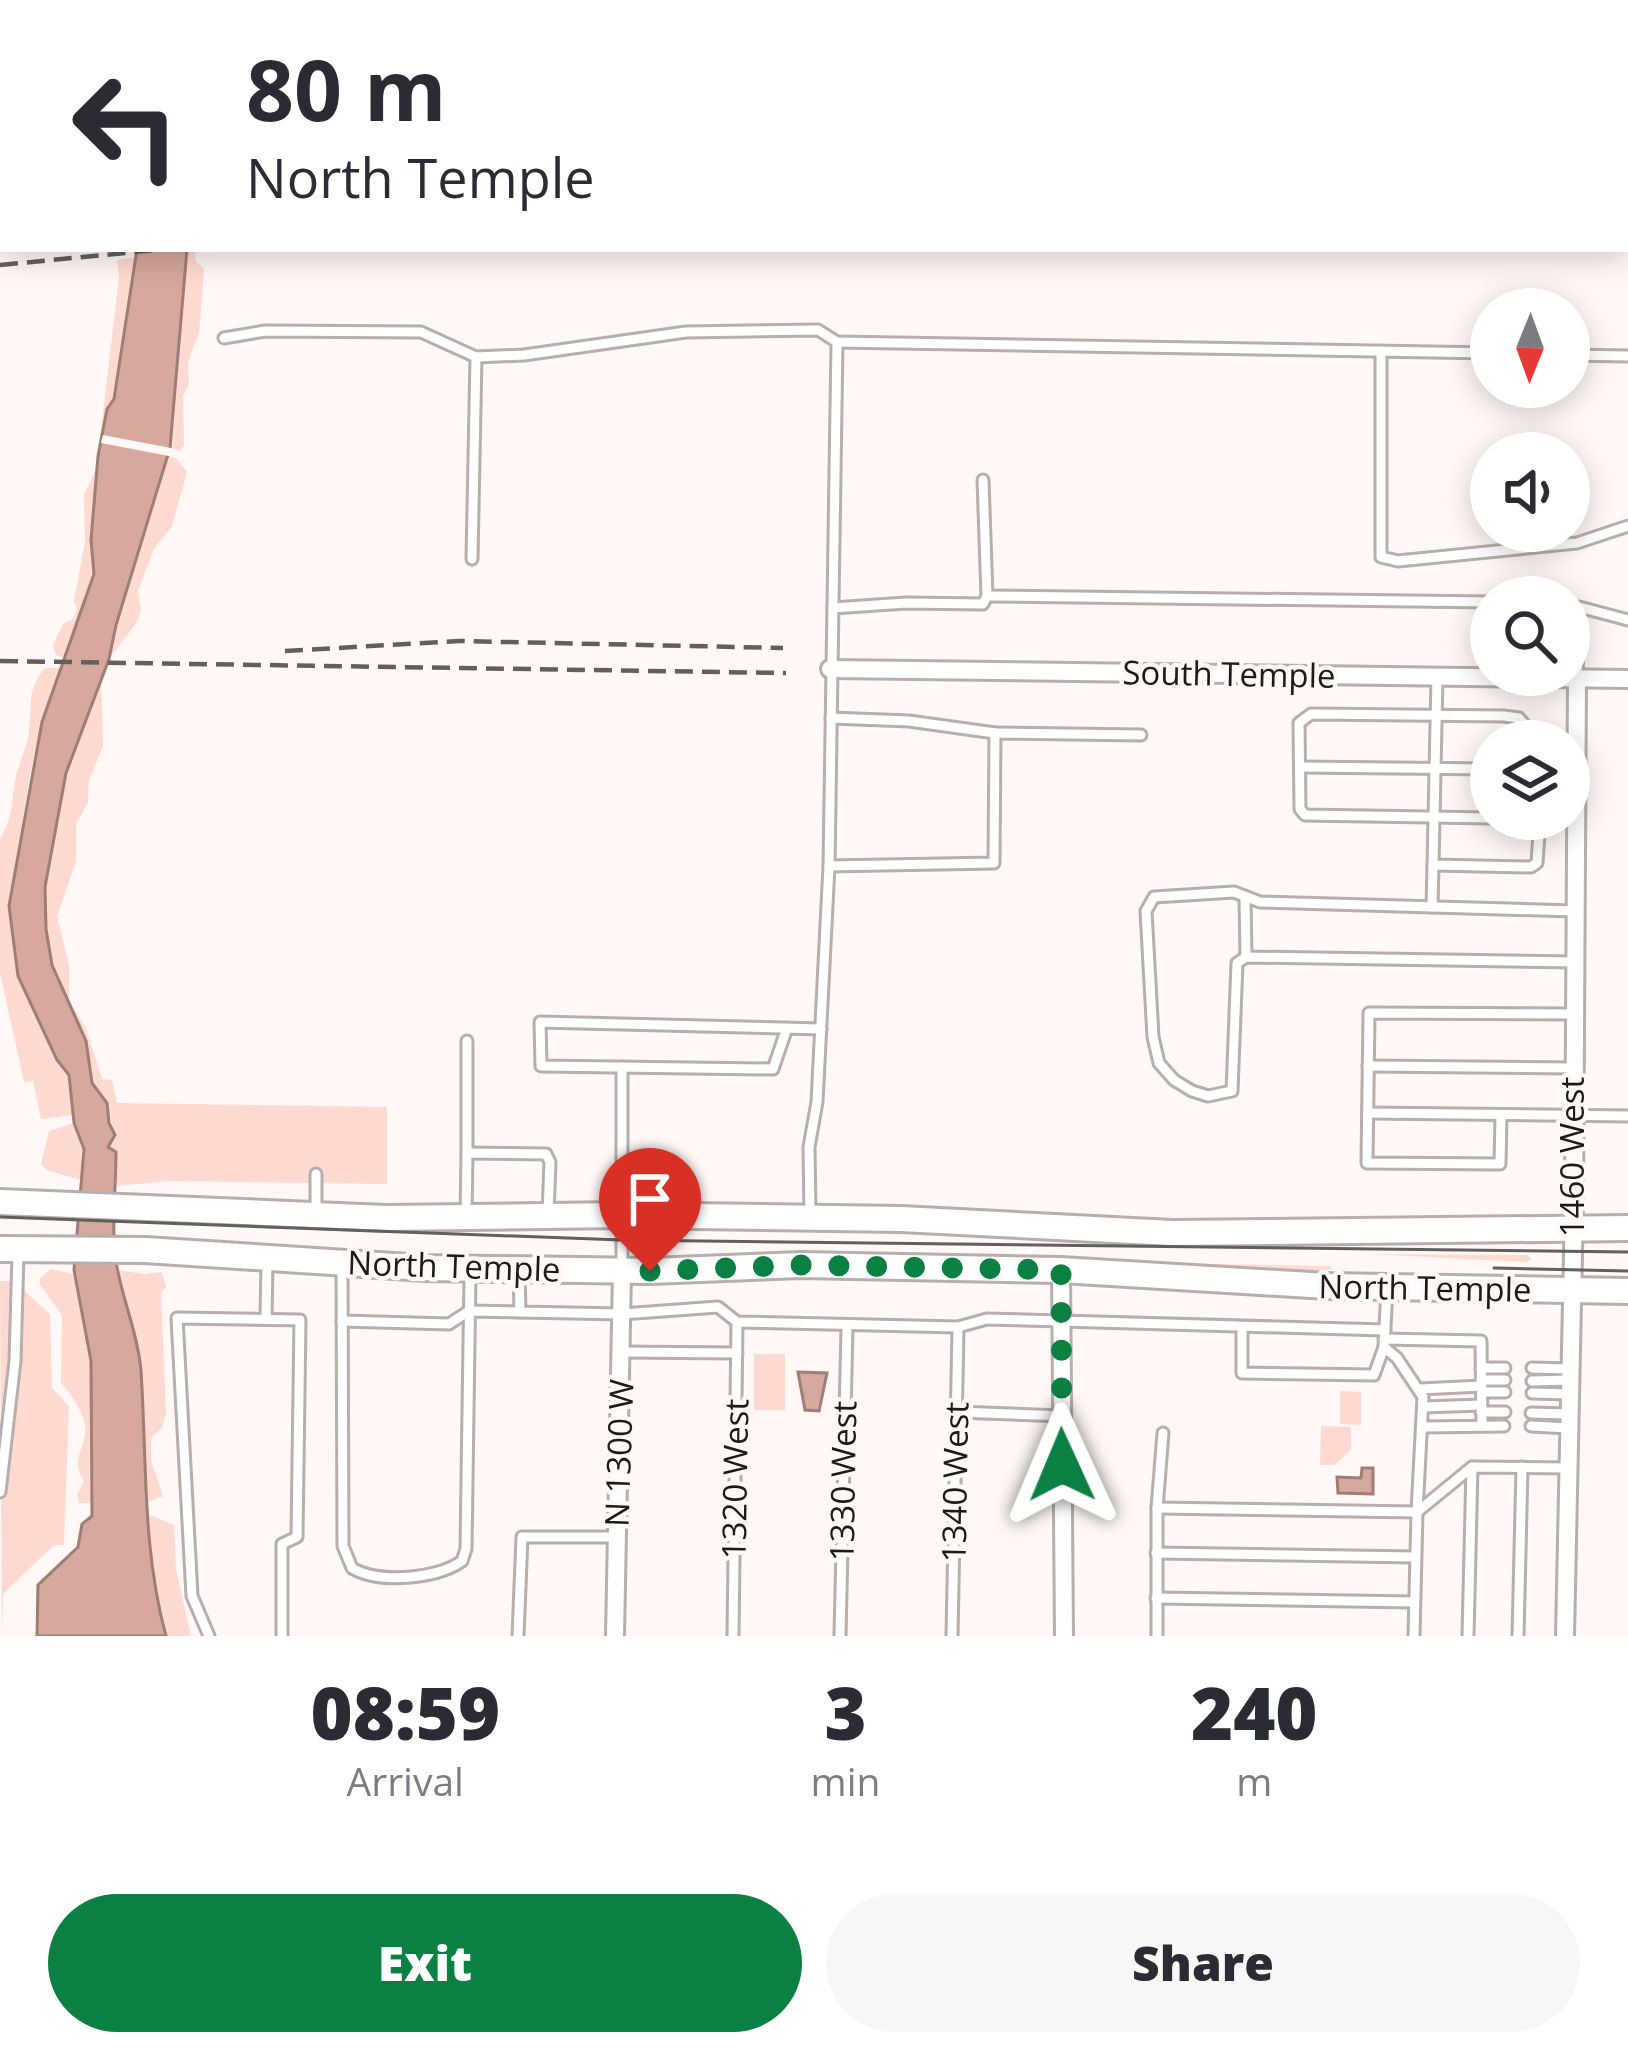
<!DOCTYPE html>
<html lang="en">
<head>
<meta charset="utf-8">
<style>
	:root { --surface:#fff; --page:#f7f7f7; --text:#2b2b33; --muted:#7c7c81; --accent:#0b8043 }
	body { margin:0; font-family:"Open Sans",sans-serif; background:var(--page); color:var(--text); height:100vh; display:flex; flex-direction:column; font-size:45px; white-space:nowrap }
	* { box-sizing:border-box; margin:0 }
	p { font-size:39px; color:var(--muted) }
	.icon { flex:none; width:66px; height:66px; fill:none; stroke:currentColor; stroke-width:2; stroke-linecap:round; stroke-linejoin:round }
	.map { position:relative; height:1636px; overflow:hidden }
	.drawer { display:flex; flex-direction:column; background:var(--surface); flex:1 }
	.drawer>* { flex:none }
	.top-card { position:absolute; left:0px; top:0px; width:1629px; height:252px; box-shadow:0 6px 30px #0003; background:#fff; color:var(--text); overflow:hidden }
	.needle { width:78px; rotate:181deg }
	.fabs { position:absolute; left:1470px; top:288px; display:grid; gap:24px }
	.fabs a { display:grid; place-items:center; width:120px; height:120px; border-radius:50%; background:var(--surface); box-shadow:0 6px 30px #0003; font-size:60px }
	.pin { position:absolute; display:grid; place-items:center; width:102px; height:102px; color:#fff; margin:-123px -51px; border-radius:50% 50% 50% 0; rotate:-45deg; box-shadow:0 0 12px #0007 }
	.pin .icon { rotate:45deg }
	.me { position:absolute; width:132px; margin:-66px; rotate:359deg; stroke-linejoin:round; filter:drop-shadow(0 0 9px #0008) }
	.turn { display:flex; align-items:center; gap:42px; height:252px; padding:0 48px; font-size:54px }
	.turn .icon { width:156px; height:156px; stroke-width:2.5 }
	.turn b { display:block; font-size:84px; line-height:102px }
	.eta { display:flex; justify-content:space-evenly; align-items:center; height:204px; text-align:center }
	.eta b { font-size:72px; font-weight:800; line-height:84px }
	.cta { display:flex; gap:24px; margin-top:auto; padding:24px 48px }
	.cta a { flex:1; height:138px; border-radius:72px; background:var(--accent); color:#fff; font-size:48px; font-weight:800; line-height:138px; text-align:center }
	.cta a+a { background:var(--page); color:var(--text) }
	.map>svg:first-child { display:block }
	.green { fill:#fedad1 }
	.water { fill:#d7a89d; stroke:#9f7e76; stroke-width:3 }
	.pier { fill:#fff8f6 }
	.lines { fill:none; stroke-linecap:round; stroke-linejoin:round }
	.lane-casing { stroke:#b7afad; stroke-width:15 }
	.street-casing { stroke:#b7afad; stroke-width:22 }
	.secondary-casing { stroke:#b7afad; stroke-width:30 }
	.lane { stroke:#fff; stroke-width:9 }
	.street { stroke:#fff; stroke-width:16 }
	.secondary { stroke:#fff; stroke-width:24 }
	.tram { stroke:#625f5d; stroke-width:3 }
	.rail { stroke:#625f5d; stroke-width:4.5; stroke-dasharray:18 9; stroke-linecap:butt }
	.route { stroke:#0b8043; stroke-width:21; stroke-dasharray:0 37.8 }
	.labels { text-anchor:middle; stroke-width:9; stroke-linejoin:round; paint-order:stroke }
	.street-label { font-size:33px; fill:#1d1b1a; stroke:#fff8f6 }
</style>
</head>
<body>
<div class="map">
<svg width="1628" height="1636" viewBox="0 0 1628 1636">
	<rect width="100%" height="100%" fill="#fff8f6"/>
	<g class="green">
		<path d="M186 251H195L196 261 204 269 199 333 188 362 189 384 183 396 184 446 179 451 170 448Z"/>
		<path d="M136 257 114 399 107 409 98 456 119 277 117 260Z"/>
		<path d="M168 455 177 459 187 472 172 526 154 549 138 591 141 611 137 622 109 659 116 625Z"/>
		<path d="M96 469 91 540 94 574 64 658 56 655 53 645 63 624 73 619 77 609 74 601 85 542 84 495Z"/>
		<path d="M45 668H61L42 721 30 774 9 906 18 976 57 1060 69 1075 73 1115 41 1119 33 1081 24 1082 0 973V839C15 814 10 802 16 776 20 760 27 748 29 731 32 706 27 688 45 668Z"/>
		<path d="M101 680 103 746 89 780 88 803 76 824V862L57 916 69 965V1000L86 1028 102 1079 112 1080 117 1103 387 1107V1184L170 1181 116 1186V1153L108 1147 115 1135 106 1103 92 1083 86 1041 52 965 46 929 45 887 66 773Z"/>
		<path d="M74 1123 84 1149 83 1181 47 1170 41 1164 49 1131Z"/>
		<path d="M1368 1254 1528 1255 1531 1259 1527 1262Z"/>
		<path d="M1106 1262 1331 1266V1269L1297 1276Z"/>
		<path d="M51 1269 74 1274 91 1361 92 1503H79L77 1495 84 1481C71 1462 82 1454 85 1435 88 1418 72 1395 61 1383L62 1315 40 1285V1278Z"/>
		<path d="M117 1270 144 1274 162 1272 166 1287 161 1292 166 1413 162 1428 151 1438V1460L163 1496 145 1503C142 1423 144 1346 117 1270Z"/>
		<path d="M0 1281H13L50 1314 52 1388 69 1406 64 1545H54L3 1594 2 1636Z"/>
		<rect x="754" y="1354" width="31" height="56"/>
		<path d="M1340 1391 1361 1392V1425L1340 1424Z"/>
		<path d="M1321 1426 1351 1427V1450L1334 1465H1320Z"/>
		<path d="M145 1513 174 1525 176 1569 191 1636H166L152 1585Z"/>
	</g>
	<g class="water">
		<path d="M137 249H187L170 448 116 625 109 659 66 773 45 887 46 929 52 965 86 1041 92 1083 107 1103 109 1123 115 1135 108 1147 116 1152C116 1190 110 1236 118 1272 125 1306 138 1336 141 1371 147 1461 142 1548 166 1636H37L38 1585 78 1547 82 1524 92 1516 91 1361 74 1270 84 1149 74 1123 69 1075 57 1060 18 976 9 906 42 722 94 574 91 540 98 456 107 409 114 399Z"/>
		<path d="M798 1372 827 1373 819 1411 805 1410Z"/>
		<path d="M1362 1468H1373V1494L1338 1493 1337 1477 1361 1478Z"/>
	</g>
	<path class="pier" d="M103 435 176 449 174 457 101 443Z"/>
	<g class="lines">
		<defs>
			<g id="lane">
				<path d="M212 0V3"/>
				<path d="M406 3V0"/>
				<path d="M416 3 429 0"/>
				<path d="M224 338 265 331 421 332 476 357"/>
				<path d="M837 342 1491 353"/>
				<path d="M1381 351V557L1398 561 1577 543 1628 526"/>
				<path d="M1569 355 1628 356"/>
				<path d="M472 559 476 357 524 355 686 332 818 330 837 342 829 866 817 1102 809 1147 810 1213"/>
				<path d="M987 596 1491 602"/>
				<path d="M833 608 906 603 983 604 987 596 983 480"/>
				<path d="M1437 677 1433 865 1531 867 1537 863 1540 819"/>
				<path d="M1577 678 1579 607 1628 620"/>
				<path d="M831 718 909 721 995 733"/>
				<path d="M1300 767 1491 769"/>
				<path d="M1491 818 1305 815 1300 809 1299 723 1311 714 1504 716 1519 718 1538 741"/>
				<path d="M829 866 994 863 995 733 1141 735"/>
				<path d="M1245 898 1246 957"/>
				<path d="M1432 907 1433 865"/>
				<path d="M1574 962 1246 957 1237 963 1232 1091 1208 1096 1192 1091 1174 1080 1159 1063 1153 1037 1146 911 1154 897 1234 892 1260 902 1574 911"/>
				<path d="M787 1028 773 1069 541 1066 540 1022 821 1029"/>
				<path d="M1368 1066 1572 1068"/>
				<path d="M1368 1113 1628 1116"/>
				<path d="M1501 1115 1500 1164 1367 1163 1369 1013 1573 1014"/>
				<path d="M467 1153V1041"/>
				<path d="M316 1174V1211"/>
				<path d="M466 1217 467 1153 546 1154 550 1162 548 1214"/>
				<path d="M342 1265 343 1546 352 1568C378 1584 438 1579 462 1561L466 1549 470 1274"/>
				<path d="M622 1266V1067"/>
				<path d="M519 1269 520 1312 622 1314 718 1307 737 1322 958 1327 987 1319 1385 1330"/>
				<path d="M266 1318 267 1263"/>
				<path d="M342 1321 449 1324 469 1311 520 1312"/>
				<path d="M1242 1329V1373L1374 1375 1384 1347 1387 1288"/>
				<path d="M1384 1339 1481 1341 1482 1426"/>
				<path d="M1384 1347 1397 1358 1423 1397 1417 1512"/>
				<path d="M622 1352 737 1353"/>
				<path d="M1481 1368H1505"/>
				<path d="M1532 1368 1570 1369"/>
				<path d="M1481 1380H1505"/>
				<path d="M1532 1381 1570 1380"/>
				<path d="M1420 1389 1482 1386"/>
				<path d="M1482 1392H1505"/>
				<path d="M1532 1393 1569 1394"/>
				<path d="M1423 1407 1481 1405"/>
				<path d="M957 1412 1062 1416"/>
				<path d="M1481 1412H1505"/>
				<path d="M1531 1413 1569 1414"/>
				<path d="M1531 1426 1569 1428"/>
				<path d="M1423 1427 1504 1426"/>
				<path d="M0 1492 15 1361 18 1254"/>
				<path d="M1157 1508 1417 1512 1414 1636"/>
				<path d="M1417 1512 1472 1467 1568 1468"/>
				<path d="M1156 1553 1415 1557"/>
				<path d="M1156 1598 1414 1602"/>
				<path d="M209 1636 192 1596 177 1318 300 1320 297 1537 282 1544V1636"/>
				<path d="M518 1636 522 1537H616"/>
				<path d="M733 1636 737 1322"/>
				<path d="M840 1636 847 1327"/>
				<path d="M952 1636 958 1327"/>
				<path d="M1157 1636V1508L1163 1433"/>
				<path d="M1468 1636 1472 1467"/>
				<path d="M1518 1636 1522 1467"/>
			</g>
			<g id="street">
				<path d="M845 3V0"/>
				<path d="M830 669 1628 679"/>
				<path d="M1061 1270 1064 1636"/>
				<path d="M615 1636 622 1271"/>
				<path d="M1565 1636 1574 1206 1577 678"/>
			</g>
			<g id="secondary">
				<path d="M0 1202 386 1218 621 1215 901 1219 1172 1233 1628 1228"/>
				<path d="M0 1249 145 1250 425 1268 650 1271 801 1265 1061 1270 1327 1286 1628 1291"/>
			</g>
		</defs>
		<use href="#lane" class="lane-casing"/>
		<use href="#street" class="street-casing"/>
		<use href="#secondary" class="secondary-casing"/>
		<use href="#lane" class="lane"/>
		<use href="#street" class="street"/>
		<use href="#secondary" class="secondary"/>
		<g class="tram">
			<path d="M0 1217 621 1240 1628 1252"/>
			<path d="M1494 1268 1628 1271"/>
		</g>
		<g class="rail">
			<path d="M567 3 586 0"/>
			<path d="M1118 3 1125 0"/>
			<path d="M1193 3 1199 0"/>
			<path d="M0 143 3 142"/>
			<path d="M0 244H3"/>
			<path d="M0 265 166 249"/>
			<path d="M285 651 459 641 783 648"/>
			<path d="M0 661 786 673"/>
		</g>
	</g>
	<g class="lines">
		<path class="route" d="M650 1271 801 1265 1061 1270 1062 1465"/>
	</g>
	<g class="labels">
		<g class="street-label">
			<text transform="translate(1229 674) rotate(1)" y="12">South Temple</text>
			<text transform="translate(1572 1157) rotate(-90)" y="12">1460 West</text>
			<text transform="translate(454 1266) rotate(2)" y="12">North Temple</text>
			<text transform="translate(1425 1288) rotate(1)" y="12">North Temple</text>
			<text transform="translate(619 1453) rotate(-88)" y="12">N 1300 W</text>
			<text transform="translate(735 1479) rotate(-89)" y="12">1320 West</text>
			<text transform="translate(843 1481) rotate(-89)" y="12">1330 West</text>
			<text transform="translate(955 1482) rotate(-89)" y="12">1340 West</text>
		</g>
	</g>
</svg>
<div class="fabs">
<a><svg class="needle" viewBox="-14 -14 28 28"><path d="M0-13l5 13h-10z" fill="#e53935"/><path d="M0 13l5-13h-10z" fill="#7c7c81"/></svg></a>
<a><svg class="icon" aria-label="sound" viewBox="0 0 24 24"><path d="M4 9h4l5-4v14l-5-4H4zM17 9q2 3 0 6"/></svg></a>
<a><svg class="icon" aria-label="search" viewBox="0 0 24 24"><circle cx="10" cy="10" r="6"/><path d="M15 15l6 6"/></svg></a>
<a><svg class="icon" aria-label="layers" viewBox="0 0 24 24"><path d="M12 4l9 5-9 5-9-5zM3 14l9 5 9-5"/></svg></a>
</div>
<div class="pin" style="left:650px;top:1271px;background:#d93025"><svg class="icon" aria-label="arrive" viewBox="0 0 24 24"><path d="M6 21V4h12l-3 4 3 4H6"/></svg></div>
<svg class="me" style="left:1062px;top:1465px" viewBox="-20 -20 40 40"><path d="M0-17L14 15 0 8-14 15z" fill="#0b8043" stroke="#fff" stroke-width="4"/></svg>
<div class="top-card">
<div class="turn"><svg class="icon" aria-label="left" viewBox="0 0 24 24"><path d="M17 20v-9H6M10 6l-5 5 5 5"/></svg><div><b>80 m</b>North Temple</div></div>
</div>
</div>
<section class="drawer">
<div class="eta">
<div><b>08:59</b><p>Arrival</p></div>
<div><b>3</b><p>min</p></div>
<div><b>240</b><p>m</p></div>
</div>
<div class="cta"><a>Exit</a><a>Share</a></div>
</section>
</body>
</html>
